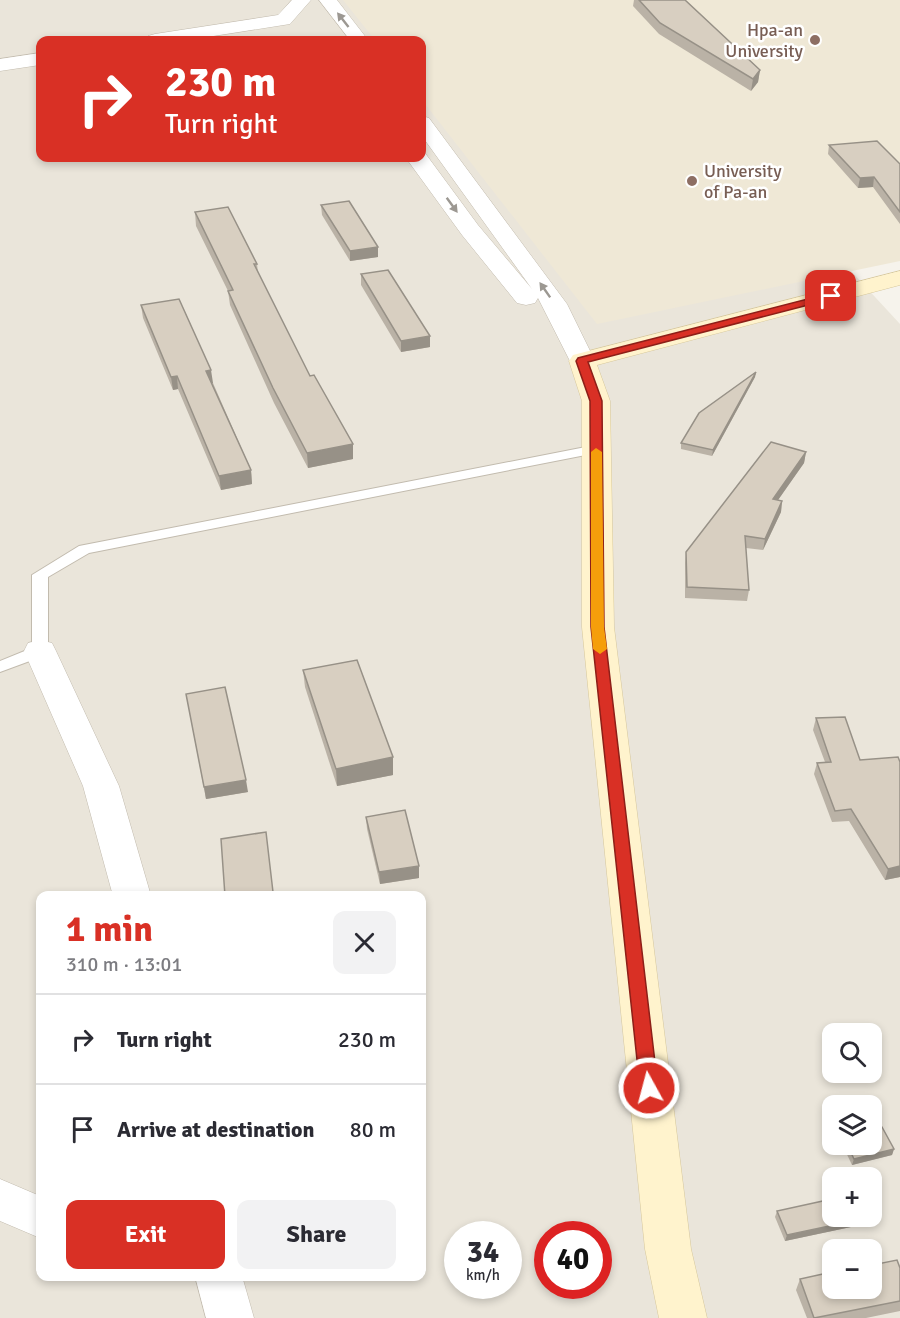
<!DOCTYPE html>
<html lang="en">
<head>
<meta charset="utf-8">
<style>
	:root { --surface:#fff; --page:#f2f2f3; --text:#2b2b33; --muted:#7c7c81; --line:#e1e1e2; --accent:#d93025 }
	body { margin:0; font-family:Signika,sans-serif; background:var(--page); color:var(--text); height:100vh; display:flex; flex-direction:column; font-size:22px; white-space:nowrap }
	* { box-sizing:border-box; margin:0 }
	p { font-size:20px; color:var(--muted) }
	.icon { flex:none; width:33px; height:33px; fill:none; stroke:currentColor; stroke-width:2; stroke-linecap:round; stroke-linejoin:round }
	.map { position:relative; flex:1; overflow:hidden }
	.side { position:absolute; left:36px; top:891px; width:390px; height:390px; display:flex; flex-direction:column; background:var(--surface); border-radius:12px; box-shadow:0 3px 9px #0003 }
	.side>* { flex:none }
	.hud { position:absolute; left:36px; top:36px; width:390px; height:126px; border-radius:12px; box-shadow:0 3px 9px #0003; background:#d93025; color:#fff; overflow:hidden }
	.fabs { position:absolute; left:822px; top:1023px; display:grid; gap:12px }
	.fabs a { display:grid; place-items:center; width:60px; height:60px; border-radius:12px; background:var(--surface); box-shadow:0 3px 9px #0003; font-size:30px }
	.speed { position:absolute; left:444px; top:1221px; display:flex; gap:12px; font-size:30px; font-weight:700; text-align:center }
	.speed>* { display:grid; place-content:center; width:78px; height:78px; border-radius:50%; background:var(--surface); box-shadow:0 3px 9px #0003; line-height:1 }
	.speed small { font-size:15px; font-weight:400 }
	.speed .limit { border:9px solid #d22; background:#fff; color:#111 }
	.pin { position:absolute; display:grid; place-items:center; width:51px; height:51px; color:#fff; margin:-26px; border-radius:12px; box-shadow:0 3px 9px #0006 }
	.me { position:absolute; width:66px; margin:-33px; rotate:353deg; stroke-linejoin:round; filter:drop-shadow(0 0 4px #0008) }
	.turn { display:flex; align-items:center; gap:21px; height:126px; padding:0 30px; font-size:27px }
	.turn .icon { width:78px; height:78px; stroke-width:2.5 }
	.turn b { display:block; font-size:42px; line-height:51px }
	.round { display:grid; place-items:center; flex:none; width:63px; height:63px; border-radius:12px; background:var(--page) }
	.headline { display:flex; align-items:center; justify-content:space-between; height:102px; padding:0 30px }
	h1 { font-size:36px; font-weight:700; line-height:45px; color:var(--accent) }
	.cta { display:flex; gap:12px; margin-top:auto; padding:12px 30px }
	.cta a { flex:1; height:69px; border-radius:12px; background:var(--accent); color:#fff; font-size:24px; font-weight:700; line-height:69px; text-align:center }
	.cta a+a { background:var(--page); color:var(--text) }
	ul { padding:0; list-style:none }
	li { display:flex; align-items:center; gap:18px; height:90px; padding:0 30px; border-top:2px solid var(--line) }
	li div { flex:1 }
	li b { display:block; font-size:22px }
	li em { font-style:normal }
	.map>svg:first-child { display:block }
	.residential { fill:#eae5da; fill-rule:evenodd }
	.education { fill:#efe8d6 }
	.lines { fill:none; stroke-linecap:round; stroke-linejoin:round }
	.lane-casing { stroke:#c2bbae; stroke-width:2 }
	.street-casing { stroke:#c2bbae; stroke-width:1 }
	.secondary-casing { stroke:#d6c79b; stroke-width:1 }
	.lane { fill:#fff; fill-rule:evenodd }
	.street { fill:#fff; fill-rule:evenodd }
	.secondary { fill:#fff3cd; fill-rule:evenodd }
	.wall { fill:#bab2a6 }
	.shaded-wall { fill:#979187 }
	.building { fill:#d8cfc1; stroke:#979187; stroke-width:1.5 }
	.oneway { fill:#9c9892 }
	.route { fill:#d93025; stroke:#8d1f18; stroke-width:1.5 }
	.slow { fill:#f59e0b }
	.education-dot { fill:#8d6e63; stroke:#fff; stroke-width:2 }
	.labels { text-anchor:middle; stroke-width:5; stroke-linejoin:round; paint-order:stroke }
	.far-education-label { font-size:18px; fill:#785e54; stroke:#fff; text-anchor:end }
</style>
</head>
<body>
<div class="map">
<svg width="900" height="1318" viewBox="0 0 900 1318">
	<rect width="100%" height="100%" fill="#f6f3ec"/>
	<path class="residential" d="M0 0H900L839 258 900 324V1318H0ZM40 40H422V158H40ZM40 896H422V1276H40ZM832 1034H872V1072H832ZM832 1106H872V1144H832ZM832 1178H872V1216H832ZM458 1234H508V1286H458ZM548 1234H598V1286H548ZM832 1250H872V1288H832Z"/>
	<path class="education" d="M343 0H900V261L597 324 422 100V40H375Z"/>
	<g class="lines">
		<defs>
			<path id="lane" d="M596 445 603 449 601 452 89 553 48 577V651L46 655 0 672V661L32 648V575L79 546Z"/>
			<g id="street">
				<path d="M292 0H311L290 24 188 40H146L148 36 155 34 278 15Z"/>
				<path d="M319 0H337L368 40H350Z"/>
				<path d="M40 53V65L0 71V59Z"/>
				<path d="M422 116 429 118 567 304 595 361 591 367 582 369 573 367 538 298 535 303 526 305 517 303 462 235 406 158H422V153H425L478 225 532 289 422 136Z"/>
				<path d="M40 640 52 643 56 651 119 786 151 896H113L83 786 24 651 28 643Z"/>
				<path d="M0 1179 40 1196V1238L0 1221Z"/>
				<path d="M195 1276H242L254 1318H206Z"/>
			</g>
			<path id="secondary" d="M900 271V285L597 365 610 401 614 627 691 1249 707 1318H659L645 1249 582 627V401L569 361 573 355Z"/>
		</defs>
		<use href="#lane" class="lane-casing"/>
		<use href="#street" class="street-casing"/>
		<use href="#secondary" class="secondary-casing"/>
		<use href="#lane" class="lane"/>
		<use href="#street" class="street"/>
		<use href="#secondary" class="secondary"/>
	</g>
	<g class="wall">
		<path d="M634 0H685L760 70 758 82 751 91 659 34 633 6Z"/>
		<path d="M829 145 900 164V224L873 187 858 188 828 154Z"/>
		<path d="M321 205 378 257 350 261 322 215Z"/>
		<path d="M195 212 257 264 258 273 310 376 353 444V459L308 468 274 403 230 305 228 291 196 226Z"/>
		<path d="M361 274 430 336V347L401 352 361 285Z"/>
		<path d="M141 305 213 383 251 470 252 484 221 490 178 389 173 390 143 318Z"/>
		<path d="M756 372 755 377 712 456 681 449V443Z"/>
		<path d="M806 452 804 463 778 500 782 501 781 512 763 550 746 548 749 590 747 601 685 598V563L686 552Z"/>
		<path d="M303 670 393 757V775L337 786 305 687Z"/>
		<path d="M186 694 248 792 206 799Z"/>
		<path d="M816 718 860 760 900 762V877L885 880 849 821 832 822 814 774 817 763 825 762 813 730Z"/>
		<path d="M366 817 419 878 380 884 367 829Z"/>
		<path d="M273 892V896H225Z"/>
		<path d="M842 1144H872L894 1149 892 1155 852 1165Z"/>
		<path d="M777 1211 867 1218 865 1224 785 1241 775 1217Z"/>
		<path d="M900 1268V1311L866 1318H807L796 1290 800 1279Z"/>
	</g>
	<g class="shaded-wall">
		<path d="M760 70 758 82 751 91 753 79Z"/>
		<path d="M874 177 873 187 858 188 860 178Z"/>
		<path d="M378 247V257L350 261V251Z"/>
		<path d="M430 336V347L401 352V341Z"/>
		<path d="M211 370 213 383 208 384 206 371Z"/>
		<path d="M756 372 755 377 712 456 713 450Z"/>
		<path d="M177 376 178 389 173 390 171 377Z"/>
		<path d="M353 444V459L308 468 307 453Z"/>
		<path d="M806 452 804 463 771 510 773 499Z"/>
		<path d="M251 470 252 484 221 490 219 476Z"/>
		<path d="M782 501 781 512 763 550 765 539Z"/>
		<path d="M393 757V775L337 786 336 769Z"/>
		<path d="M246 780 248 792 206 799 204 787Z"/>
		<path d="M419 866V878L380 884 379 872Z"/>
		<path d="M900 866V877L885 880 888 869Z"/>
		<path d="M894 1149 892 1155 852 1165 854 1159Z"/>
		<path d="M867 1218 865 1224 785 1241 787 1235Z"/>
	</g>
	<g class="building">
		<path d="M639 0H685L760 70 753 79 660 23Z"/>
		<path d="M877 141 900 164V212L874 177 860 178 829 145Z"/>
		<path d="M349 201 378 247 350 251 321 205Z"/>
		<path d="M228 207 257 264H254L310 376 314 375 353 444 307 453 273 388 228 291 233 290 195 212Z"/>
		<path d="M388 270 430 336 401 341 361 274Z"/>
		<path d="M179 299 211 370 206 371 251 470 219 476 177 376 171 377 141 305Z"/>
		<path d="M756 372 713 450 681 443 699 413Z"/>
		<path d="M771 442 806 452 773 499 782 501 765 539 745 536 749 590 687 587 686 552Z"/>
		<path d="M357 660 393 757 336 769 303 670Z"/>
		<path d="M225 687 246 780 204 787 186 694Z"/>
		<path d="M845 717 860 760 898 757 900 762V866L888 869 851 809 835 811 817 763 831 762 816 718Z"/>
		<path d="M405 810 419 866 379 872 366 817Z"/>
		<path d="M266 832 273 892 247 896H225L221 839Z"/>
		<path d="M882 1127 894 1149 854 1159 847 1144H872V1129Z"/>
		<path d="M832 1199V1216H866L867 1218 787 1235 777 1211Z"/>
		<path d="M897 1260 900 1268V1301L814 1318 800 1279 832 1272V1288H872V1265Z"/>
	</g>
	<defs><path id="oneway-solid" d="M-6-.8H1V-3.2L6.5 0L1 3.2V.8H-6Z" transform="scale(1.5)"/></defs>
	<g class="oneway">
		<use href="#oneway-solid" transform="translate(343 20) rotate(-128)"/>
		<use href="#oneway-solid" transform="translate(452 205) rotate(54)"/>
		<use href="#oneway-solid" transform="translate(545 290) rotate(-125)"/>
	</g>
	<path class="route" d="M831 293 836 296 835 298 588 362 602 401 604 627 658 1088 655 1094 649 1096 643 1094 640 1088 591 627 590 401 576 361 578 358Z"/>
	<path class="slow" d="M596 448 602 452 604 627 607 649 600 654 593 649 591 627V452Z"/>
	<g class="education-dot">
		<circle cx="815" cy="40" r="6"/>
		<circle cx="692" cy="181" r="6"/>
	</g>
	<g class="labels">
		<g class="far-education-label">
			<text x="803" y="36">Hpa-an<tspan x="803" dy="21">University</tspan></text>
			<text x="704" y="177" text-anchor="start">University<tspan x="704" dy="21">of Pa-an</tspan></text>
		</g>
	</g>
</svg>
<div class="fabs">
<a><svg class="icon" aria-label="search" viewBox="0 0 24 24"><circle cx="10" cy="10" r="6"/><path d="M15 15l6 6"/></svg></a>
<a><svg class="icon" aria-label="layers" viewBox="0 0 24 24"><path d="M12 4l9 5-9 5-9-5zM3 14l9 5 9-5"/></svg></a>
<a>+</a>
<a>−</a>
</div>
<div class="speed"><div>34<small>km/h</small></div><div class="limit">40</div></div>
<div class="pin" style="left:831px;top:296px;background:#d93025"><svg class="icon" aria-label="arrive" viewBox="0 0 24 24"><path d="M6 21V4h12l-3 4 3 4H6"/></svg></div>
<svg class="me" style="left:649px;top:1088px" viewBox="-20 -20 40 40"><circle r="17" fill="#d93025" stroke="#fff" stroke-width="3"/><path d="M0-11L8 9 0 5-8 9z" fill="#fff"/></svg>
<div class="hud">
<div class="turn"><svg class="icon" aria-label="right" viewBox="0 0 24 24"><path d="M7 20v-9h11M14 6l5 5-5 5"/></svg><div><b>230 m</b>Turn right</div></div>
</div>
<section class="side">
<div class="headline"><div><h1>1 min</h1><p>310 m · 13:01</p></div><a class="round"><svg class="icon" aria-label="close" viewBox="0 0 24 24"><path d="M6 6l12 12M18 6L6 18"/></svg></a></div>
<ul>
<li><svg class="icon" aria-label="right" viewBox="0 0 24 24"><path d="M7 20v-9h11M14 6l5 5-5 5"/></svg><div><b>Turn right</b></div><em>230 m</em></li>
<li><svg class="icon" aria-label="arrive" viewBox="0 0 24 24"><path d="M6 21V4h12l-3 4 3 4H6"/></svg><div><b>Arrive at destination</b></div><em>80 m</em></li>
</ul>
<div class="cta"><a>Exit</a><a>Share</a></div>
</section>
</div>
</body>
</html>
